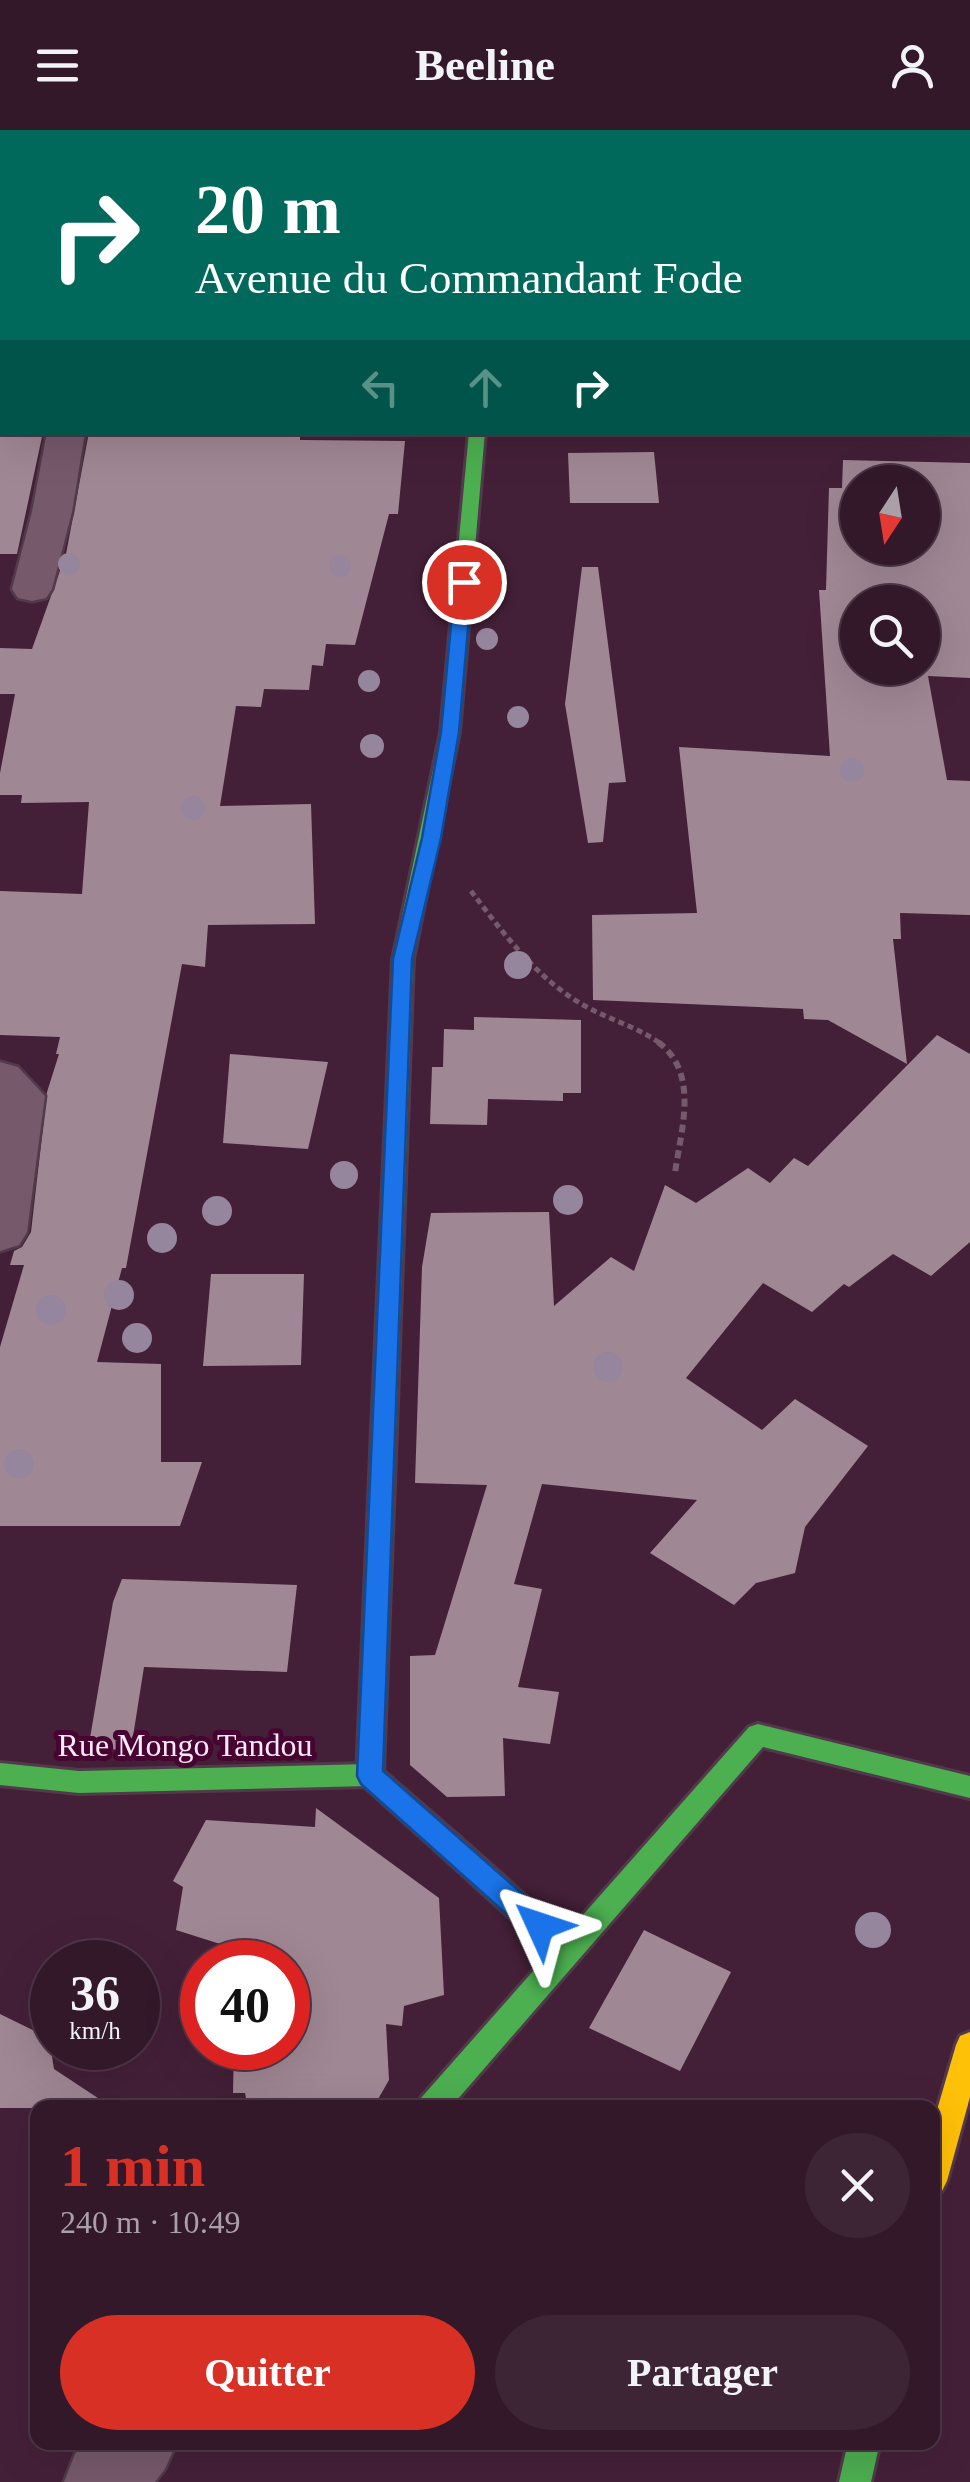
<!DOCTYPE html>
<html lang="fr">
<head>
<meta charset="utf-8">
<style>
	:root { --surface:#33182a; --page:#3e2536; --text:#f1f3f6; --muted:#a9a0a8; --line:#4e3747; --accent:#d93025 }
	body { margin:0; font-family:"Times New Roman",serif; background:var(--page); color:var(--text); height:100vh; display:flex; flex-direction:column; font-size:38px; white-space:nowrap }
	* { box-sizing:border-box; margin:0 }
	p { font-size:32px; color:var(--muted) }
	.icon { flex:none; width:55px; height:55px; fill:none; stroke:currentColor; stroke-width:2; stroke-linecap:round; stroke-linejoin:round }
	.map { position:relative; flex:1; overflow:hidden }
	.sheet { position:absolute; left:30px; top:1970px; width:910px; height:350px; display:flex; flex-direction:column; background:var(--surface); border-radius:20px; box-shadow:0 10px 40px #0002,0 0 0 2px var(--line) }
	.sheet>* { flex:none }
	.hud { position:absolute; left:0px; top:0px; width:970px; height:305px; box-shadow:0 10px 40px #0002,0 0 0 2px var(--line); background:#00695c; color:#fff; overflow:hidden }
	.needle { width:65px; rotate:192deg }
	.buttons { position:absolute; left:840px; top:335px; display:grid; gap:20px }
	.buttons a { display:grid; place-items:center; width:100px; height:100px; border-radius:50%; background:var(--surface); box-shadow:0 10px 40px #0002,0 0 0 2px var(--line); font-size:50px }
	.speed { position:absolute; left:30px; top:1810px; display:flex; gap:20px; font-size:50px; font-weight:700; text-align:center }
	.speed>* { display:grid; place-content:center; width:130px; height:130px; border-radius:50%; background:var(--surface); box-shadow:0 10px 40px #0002,0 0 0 2px var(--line); line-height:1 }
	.speed small { font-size:25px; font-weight:400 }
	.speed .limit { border:15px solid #d22; background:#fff; color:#111 }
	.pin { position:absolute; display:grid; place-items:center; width:85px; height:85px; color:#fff; margin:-42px; border:5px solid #fff; border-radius:50%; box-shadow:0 2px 10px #0007 }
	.me { position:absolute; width:110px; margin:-55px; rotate:312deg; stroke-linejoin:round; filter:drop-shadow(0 0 8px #0008) }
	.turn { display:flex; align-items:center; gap:35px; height:210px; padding:0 30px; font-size:45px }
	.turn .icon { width:130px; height:130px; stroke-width:2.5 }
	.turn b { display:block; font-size:70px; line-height:85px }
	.lanes { display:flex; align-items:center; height:95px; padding:0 30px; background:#0003; justify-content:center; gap:50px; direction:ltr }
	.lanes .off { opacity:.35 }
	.round { display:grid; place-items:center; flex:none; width:105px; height:105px; border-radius:52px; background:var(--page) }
	.headline { display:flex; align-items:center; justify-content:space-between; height:170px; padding:0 30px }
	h1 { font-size:60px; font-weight:800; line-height:75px; color:var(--accent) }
	.primary-button { display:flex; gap:20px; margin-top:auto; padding:20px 30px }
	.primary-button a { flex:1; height:115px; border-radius:60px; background:var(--accent); color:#fff; font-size:40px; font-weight:800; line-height:115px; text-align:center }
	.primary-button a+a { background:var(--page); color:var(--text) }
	header { display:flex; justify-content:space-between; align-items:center; height:130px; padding:0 30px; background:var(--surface); font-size:45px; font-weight:800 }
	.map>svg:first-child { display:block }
	.building { fill:#a08794; fill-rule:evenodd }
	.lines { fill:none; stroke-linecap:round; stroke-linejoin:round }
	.street-casing { stroke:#513a49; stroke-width:5 }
	.fast-casing { stroke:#513a49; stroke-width:6 }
	.slow-casing { stroke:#513a49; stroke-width:6 }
	.jam-casing { stroke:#513a49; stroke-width:6 }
	.path-far1 { stroke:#745a6a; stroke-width:5; stroke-dasharray:6 4; stroke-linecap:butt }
	.path { stroke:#745a6a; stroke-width:6; stroke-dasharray:8 5; stroke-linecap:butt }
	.street { fill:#76596b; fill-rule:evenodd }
	.fast { fill:#4caf50; fill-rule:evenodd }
	.slow { fill:#ffc107; fill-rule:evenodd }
	.jam { fill:#c62828; fill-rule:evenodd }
	.tree { fill:#95859d }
	.route { fill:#1a73e8; stroke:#114b97; stroke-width:2.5 }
	.labels { text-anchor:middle; stroke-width:10; stroke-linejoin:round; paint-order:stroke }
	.street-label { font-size:32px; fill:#fbeaf3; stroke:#470432 }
</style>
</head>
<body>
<header><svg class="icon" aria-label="menu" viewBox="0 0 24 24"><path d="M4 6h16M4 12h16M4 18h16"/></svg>Beeline<svg class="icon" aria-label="person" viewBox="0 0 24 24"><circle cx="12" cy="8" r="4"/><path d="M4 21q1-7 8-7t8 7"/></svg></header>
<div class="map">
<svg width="970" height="2352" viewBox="0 0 970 2352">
	<rect width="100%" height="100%" fill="#442038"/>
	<g class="building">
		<path d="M0 302H43L17 424H0Z"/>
		<path d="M89 302H262L300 306V310L405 311 398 384H389L355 515 326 514 323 536 312 535 309 560 264 559 261 577 236 576 220 676 311 674 315 794 208 795 205 837 182 834 126 1138H122L97 1232 161 1234V1332H202L180 1396H0V1217L24 1135H10L14 1121 22 1117 31 1102 47 962 59 924H56L60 907 0 905V761L82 764 89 672 21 673 22 665H0V643L15 564H0V518L32 519 66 424Z"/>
		<path d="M654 322 659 373H570L568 323Z"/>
		<path d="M843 330 970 333V548L928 546 947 650 970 651V785L900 783 901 809H893L907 934 828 890 804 889 803 879 593 870 592 785 697 783 679 617 830 626 819 460H826L829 358H842ZM858 352H922V418H858ZM858 472H922V538H858Z"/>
		<path d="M582 437H598L626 652 609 653 603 712 588 713 565 574Z"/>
		<path d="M474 887 581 890V963H563V971L488 969 487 995 430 994 432 937H443L444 899 474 900Z"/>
		<path d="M937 905 970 924V1112L931 1146 893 1124 849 1157 844 1154 812 1182 763 1153 686 1248 762 1300 795 1269 868 1316 805 1397 795 1443 756 1453 734 1475 650 1423 697 1370 542 1354 514 1454 542 1459 518 1557 559 1562 550 1614 503 1608 505 1666 447 1667 410 1635V1526L435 1525 487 1355 415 1353 422 1137 431 1083 549 1082 554 1176 611 1127 634 1141 665 1055 696 1073 748 1038 770 1053 794 1028 808 1036Z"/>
		<path d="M230 924 328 932 308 1019 223 1013Z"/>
		<path d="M211 1144H304L301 1235 203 1236Z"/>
		<path d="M122 1449 297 1455 287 1542 144 1537 131 1619 88 1620 113 1472Z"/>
		<path d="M316 1678 439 1768 444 1865 404 1876 402 1896 386 1894 389 1950 373 1978H248L245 1963H233L234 1918H288V1832H235L236 1819 176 1800 183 1757 173 1751 206 1690 315 1697Z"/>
		<path d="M644 1800 731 1842 680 1941 589 1898Z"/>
		<path d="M0 1884 49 1908 54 1939 113 1978H0Z"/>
	</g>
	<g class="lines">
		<defs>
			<g id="street">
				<path d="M462 0H494V2H463Z"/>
				<path d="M790 0H822V2H791Z"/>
				<path d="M47 302H85L72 382 52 459 46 468 32 471 18 468 12 459 32 382Z"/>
				<path d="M0 932 18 937 45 966 27 1102 19 1115 0 1121Z"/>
				<path d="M86 2312H177L165 2339 155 2352H64L75 2324Z"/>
			</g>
			<g id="fast">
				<rect x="968" y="249" width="2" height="8"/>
				<path d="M469 302H485L459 602 413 829 396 1300 392 1306H376L372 1300 393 829 441 602Z"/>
				<path d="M758 1594 970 1646V1668L763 1617 450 1978H417L421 1968 549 1823 438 1722 435 1714 438 1706 448 1702 458 1706 567 1803 749 1597Z"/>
				<path d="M0 1633 79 1641 370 1634 379 1637 383 1645 379 1653 370 1656 79 1663 0 1655Z"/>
				<path d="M848 2312H880L871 2352H839Z"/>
			</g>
			<g id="slow">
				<path d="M2 260V270L0 271V261Z"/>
				<path d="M970 1902V1967L947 2051 942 2061 932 2065V1997L956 1915 960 1906Z"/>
			</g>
			<path id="jam" d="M384 1291 392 1294 396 1300 383 1641 458 1706 461 1714 458 1722 448 1726 438 1722 361 1653 357 1645 372 1300 376 1294Z"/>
		</defs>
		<use href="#street" class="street-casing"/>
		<use href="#fast" class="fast-casing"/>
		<use href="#slow" class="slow-casing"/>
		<use href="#jam" class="jam-casing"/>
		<path class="path-far1" d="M471 761C503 803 538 850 585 876 610 890 638 897 661 914"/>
		<path class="path" d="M658 912C700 943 681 999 675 1043"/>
		<use href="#street" class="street"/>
		<use href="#fast" class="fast"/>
		<use href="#slow" class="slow"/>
		<use href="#jam" class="jam"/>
	</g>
	<g class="tree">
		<circle cx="69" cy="434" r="11"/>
		<circle cx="340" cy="436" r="11"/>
		<circle cx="487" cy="509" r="11"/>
		<circle cx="369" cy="551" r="11"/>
		<circle cx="518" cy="587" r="11"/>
		<circle cx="372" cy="616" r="12"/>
		<circle cx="852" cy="640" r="12"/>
		<circle cx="193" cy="678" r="12"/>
		<circle cx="518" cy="835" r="14"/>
		<circle cx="344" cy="1045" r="14"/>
		<circle cx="568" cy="1070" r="15"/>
		<circle cx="217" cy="1081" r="15"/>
		<circle cx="162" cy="1108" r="15"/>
		<circle cx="119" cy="1165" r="15"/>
		<circle cx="51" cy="1180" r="15"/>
		<circle cx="137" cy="1208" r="15"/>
		<circle cx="608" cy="1237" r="15"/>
		<circle cx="19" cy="1334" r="15"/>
		<circle cx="873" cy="1800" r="18"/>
	</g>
	<path class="route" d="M464 447 472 452 459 602 441 708 412 829 383 1641 550 1788 554 1796 550 1805 540 1809 530 1805 361 1654 357 1646 393 829 422 708 441 602 455 452Z"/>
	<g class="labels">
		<g class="street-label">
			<text x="185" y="1626">Rue Mongo Tandou</text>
		</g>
	</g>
</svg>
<div class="buttons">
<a><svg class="needle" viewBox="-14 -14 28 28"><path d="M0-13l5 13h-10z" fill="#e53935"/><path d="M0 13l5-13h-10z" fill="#a9a0a8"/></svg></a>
<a><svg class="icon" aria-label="search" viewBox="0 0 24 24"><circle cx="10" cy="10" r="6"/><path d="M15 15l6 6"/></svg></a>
</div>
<div class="speed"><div>36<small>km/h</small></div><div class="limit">40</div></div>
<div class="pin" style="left:464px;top:452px;background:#d93025"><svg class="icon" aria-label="arrive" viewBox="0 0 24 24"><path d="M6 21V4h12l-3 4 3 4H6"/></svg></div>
<svg class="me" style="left:540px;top:1796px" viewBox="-20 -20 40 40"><path d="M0-17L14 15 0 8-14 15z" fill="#1a73e8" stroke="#fff" stroke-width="4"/></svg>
<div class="hud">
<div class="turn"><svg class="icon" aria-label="right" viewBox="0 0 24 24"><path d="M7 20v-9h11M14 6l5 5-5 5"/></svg><div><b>20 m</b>Avenue du Commandant Fode</div></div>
<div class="lanes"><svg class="icon off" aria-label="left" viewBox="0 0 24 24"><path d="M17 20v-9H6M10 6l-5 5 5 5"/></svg><svg class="icon off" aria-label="ahead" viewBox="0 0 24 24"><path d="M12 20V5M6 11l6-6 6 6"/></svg><svg class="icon" aria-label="right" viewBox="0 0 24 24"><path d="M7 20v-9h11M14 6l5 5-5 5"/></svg></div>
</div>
<section class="sheet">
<div class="headline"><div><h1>1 min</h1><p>240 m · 10:49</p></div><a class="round"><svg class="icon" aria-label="close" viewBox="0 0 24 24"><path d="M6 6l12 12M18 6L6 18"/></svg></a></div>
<div class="primary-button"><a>Quitter</a><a>Partager</a></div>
</section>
</div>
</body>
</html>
